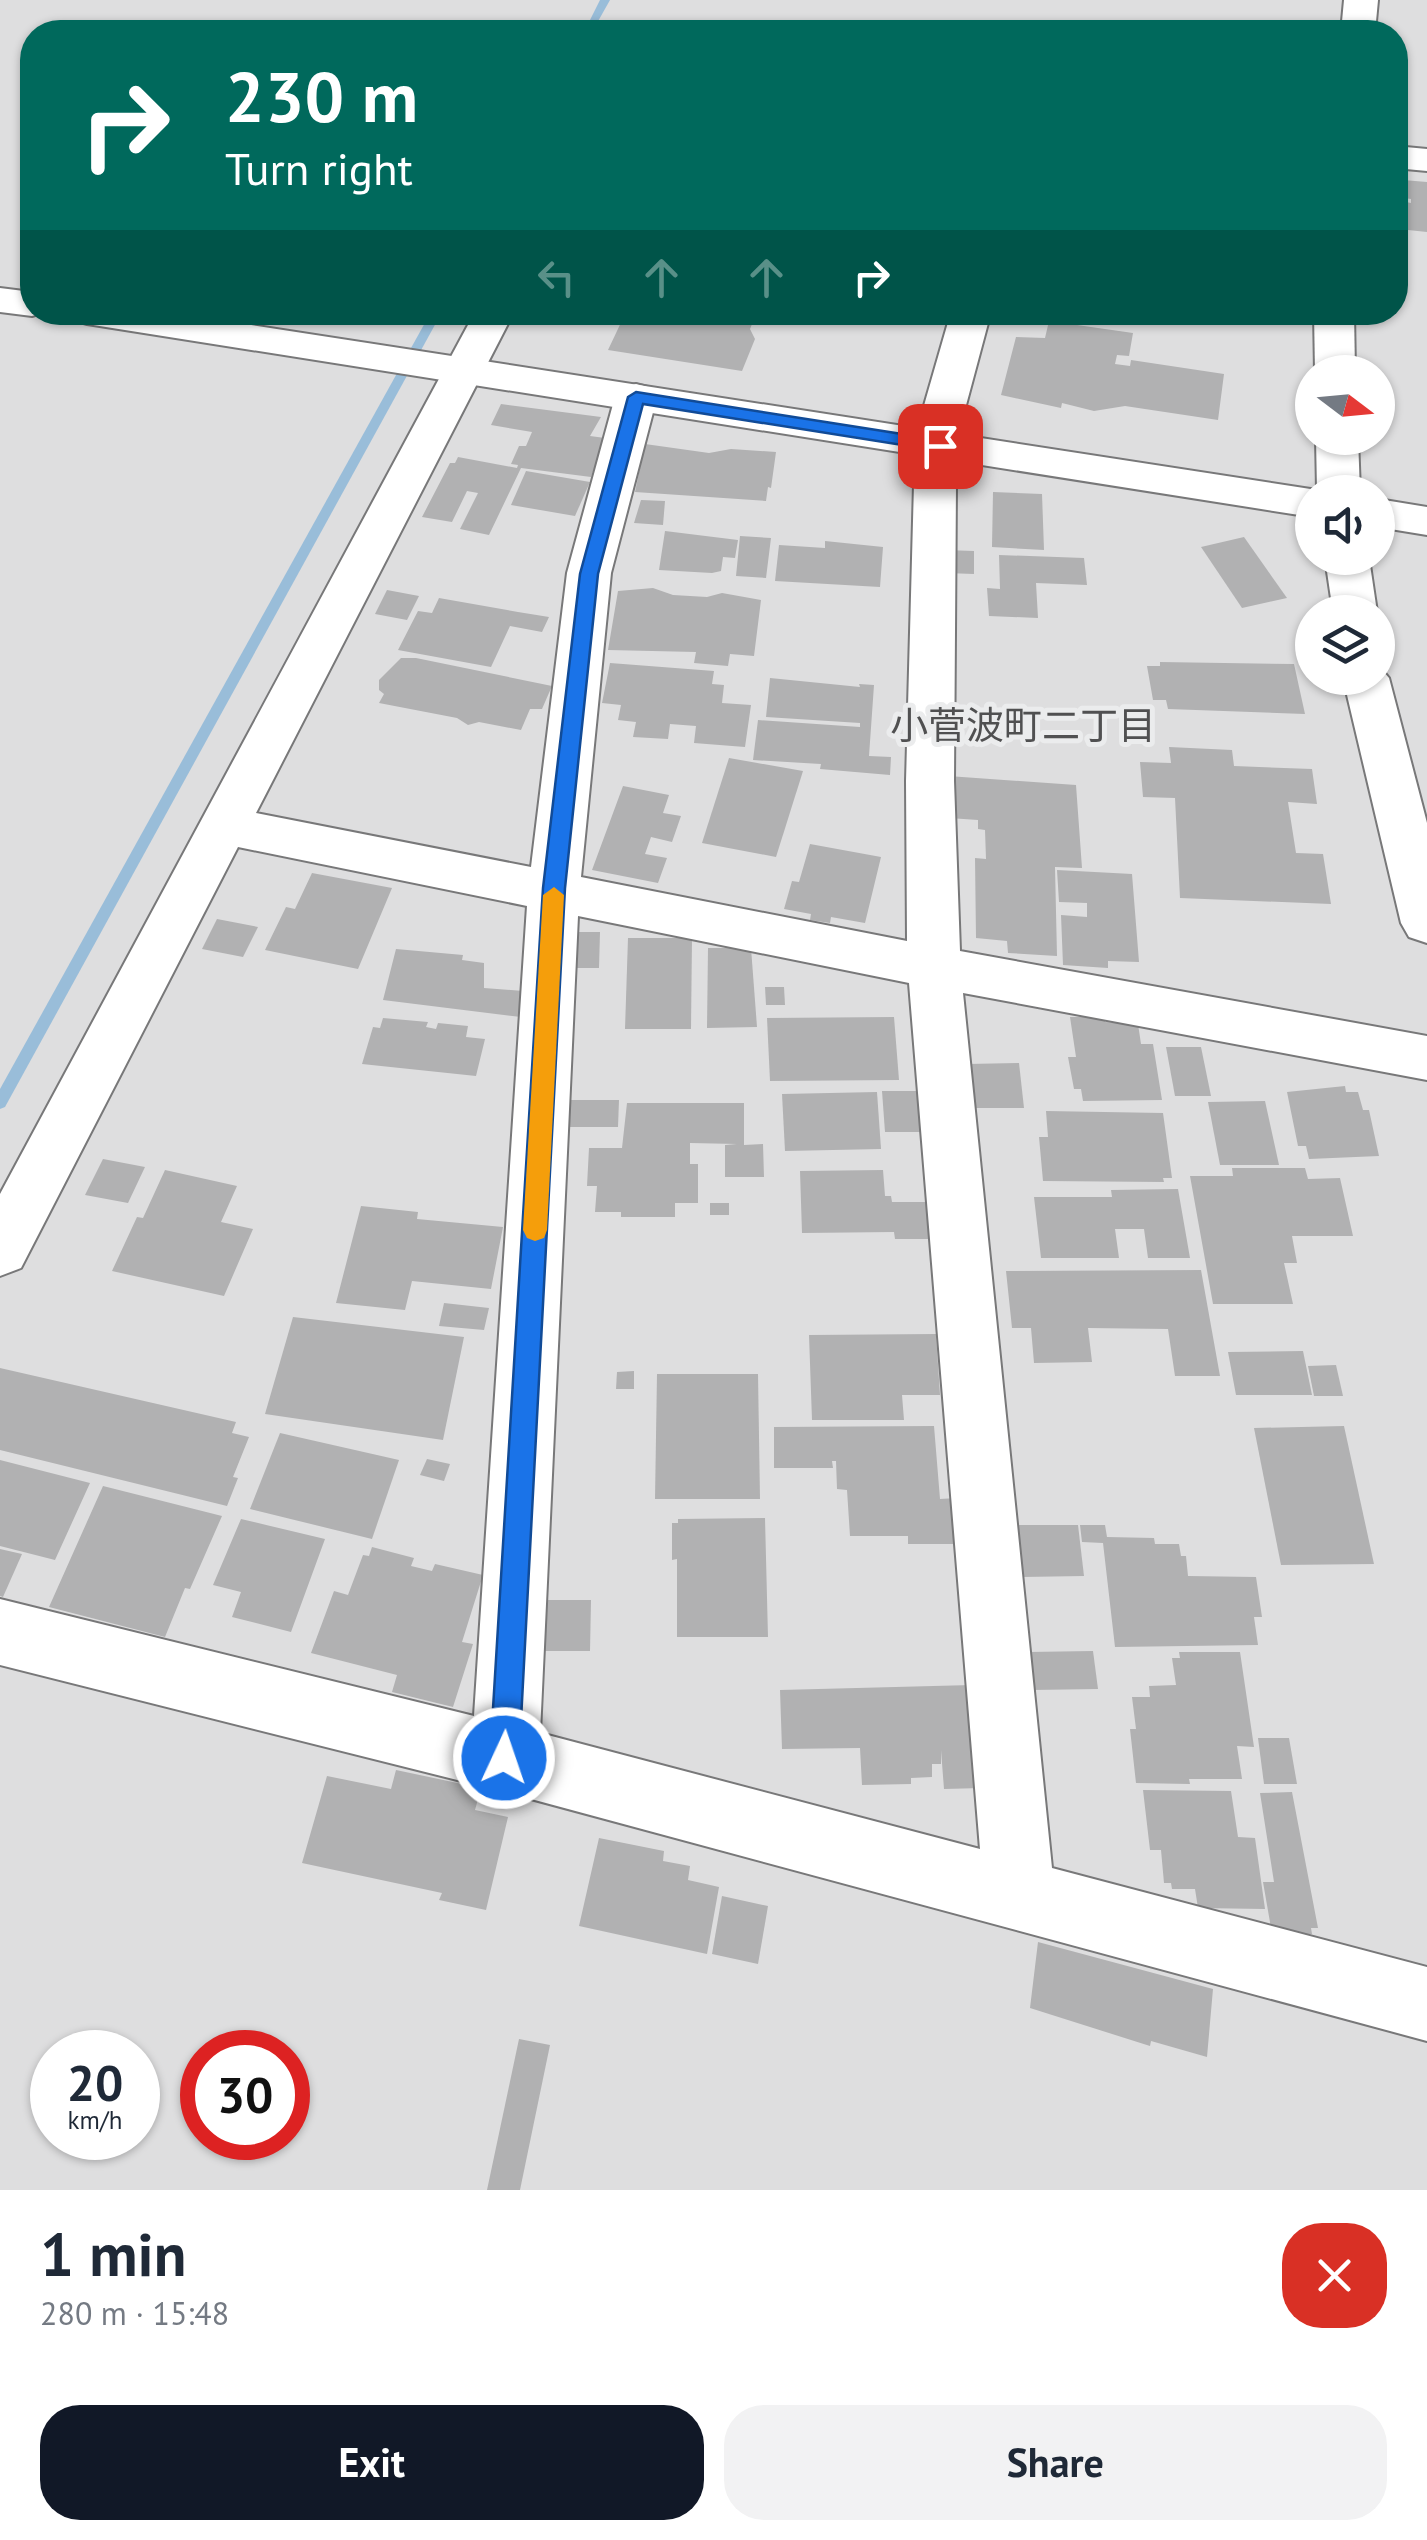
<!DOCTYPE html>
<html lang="en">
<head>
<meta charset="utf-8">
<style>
	:root { --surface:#fff; --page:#f2f2f3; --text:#1f2937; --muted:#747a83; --accent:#111827 }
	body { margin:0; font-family:"PT Sans","Noto Sans JP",sans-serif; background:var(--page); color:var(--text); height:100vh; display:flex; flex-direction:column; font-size:38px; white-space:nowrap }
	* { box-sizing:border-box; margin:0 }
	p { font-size:32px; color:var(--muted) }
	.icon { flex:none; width:55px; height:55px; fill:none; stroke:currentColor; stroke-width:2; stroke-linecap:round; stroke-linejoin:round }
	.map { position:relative; height:2190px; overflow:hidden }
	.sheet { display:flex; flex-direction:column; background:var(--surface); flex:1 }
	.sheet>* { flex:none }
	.top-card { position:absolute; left:20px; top:20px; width:1388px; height:305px; border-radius:40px; box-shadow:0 2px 8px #0004; background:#00695c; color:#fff; overflow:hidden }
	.needle { width:65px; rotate:106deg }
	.tools { position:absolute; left:1295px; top:355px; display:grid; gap:20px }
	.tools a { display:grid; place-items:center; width:100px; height:100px; border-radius:50%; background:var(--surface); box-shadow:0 2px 8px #0004; font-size:50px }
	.speed { position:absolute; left:30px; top:2030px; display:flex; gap:20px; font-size:50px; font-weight:700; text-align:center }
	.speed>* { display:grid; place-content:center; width:130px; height:130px; border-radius:50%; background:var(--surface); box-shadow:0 2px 8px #0004; line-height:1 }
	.speed small { font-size:25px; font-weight:400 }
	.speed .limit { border:15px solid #d22; background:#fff; color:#111 }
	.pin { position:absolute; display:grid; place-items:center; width:85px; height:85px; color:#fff; margin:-42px; border-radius:20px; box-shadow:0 5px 15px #0006 }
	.me { position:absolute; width:110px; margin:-55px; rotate:3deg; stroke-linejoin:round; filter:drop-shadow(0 0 8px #0008) }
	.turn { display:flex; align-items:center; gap:35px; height:210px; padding:0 40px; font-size:45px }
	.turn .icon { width:130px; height:130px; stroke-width:2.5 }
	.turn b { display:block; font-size:70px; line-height:85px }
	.lanes { display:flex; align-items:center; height:95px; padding:0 40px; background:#0003; justify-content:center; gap:50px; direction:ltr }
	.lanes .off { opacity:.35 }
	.round { display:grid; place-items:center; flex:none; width:105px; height:105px; border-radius:40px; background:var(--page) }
	.head { display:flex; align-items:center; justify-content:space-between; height:170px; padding:0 40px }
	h1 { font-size:60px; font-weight:600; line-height:75px }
	.action { display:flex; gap:20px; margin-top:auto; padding:20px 40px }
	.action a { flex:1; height:115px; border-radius:40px; background:var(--accent); color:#fff; font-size:40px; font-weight:600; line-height:115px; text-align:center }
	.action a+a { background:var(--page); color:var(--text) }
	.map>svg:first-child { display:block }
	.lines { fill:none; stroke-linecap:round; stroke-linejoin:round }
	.stream { fill:#99bdd9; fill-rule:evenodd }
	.building { fill:#b1b1b2 }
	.minor-casing { stroke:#787879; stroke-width:4 }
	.tertiary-casing { stroke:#787879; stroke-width:4 }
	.minor { fill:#fff; fill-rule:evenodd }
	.tertiary { fill:#fff; fill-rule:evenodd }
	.route { fill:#1a73e8; stroke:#114b97; stroke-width:2.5 }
	.slow { fill:#f59e0b }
	.labels { text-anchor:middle; stroke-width:10; stroke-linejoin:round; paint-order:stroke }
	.neighbourhood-label { font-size:38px; fill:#505051; stroke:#ebeced }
</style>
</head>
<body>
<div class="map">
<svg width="1427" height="2190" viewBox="0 0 1427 2190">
	<rect width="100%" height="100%" fill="#dededf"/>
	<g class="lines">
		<g class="stream">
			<path d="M600 0H610L592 32H584Z"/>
			<path d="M431 312H442L5 1107 0 1109V1089Z"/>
		</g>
	</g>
	<g class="building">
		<path d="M1403 180 1427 182V232L1408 230 1406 202 1411 203V199L1404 198Z"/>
		<path d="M626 312H757L750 329 755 339 742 371 608 350Z"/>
		<path d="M892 312H942L940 322Z"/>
		<path d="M1049 321 1133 333 1129 356 1117 355 1115 364 1130 366 1131 360 1224 374 1218 420 1125 406 1094 411 1062 403 1061 408 1001 395 1016 337 1045 338Z"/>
		<path d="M501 404 601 417 590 436 605 438 591 477 521 468 489 535 460 529 478 493 467 491 452 522 422 517 450 463H455L458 457 517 468 518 465 511 464 519 446H526L532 432 491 425Z"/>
		<path d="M645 444 709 453 731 449 776 452 771 488 768 487 766 501 635 492Z"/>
		<path d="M526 471 590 482 575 516 511 505Z"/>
		<path d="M993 492 1042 494 1044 550 992 547Z"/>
		<path d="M641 500 665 501 663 525 634 523Z"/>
		<path d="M665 531 738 540 735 558 723 557 721 571 712 573 659 570Z"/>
		<path d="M740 536 771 538 766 578 736 576Z"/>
		<path d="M1244 537 1287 598 1242 608 1201 547Z"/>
		<path d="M825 541 883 547 880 587 775 581 779 545 825 548Z"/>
		<path d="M945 550 974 551V574L946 573Z"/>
		<path d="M999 555 1084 558 1087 585 1036 583 1038 618 989 616 987 588 1000 589Z"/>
		<path d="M653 588 673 595 707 597 722 593 761 600 754 656 730 654 728 666 694 663 696 652 608 650 618 591Z"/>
		<path d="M387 590 419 596 407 620 375 614Z"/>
		<path d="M439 598 518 612 549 617 542 632 510 626 491 667 398 650 418 611 432 613Z"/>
		<path d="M401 658H416L552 686 542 709H530L521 730 479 722 468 725 457 718 379 703 384 694 379 690V680Z"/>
		<path d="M1160 662 1294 664 1305 714 1168 709 1166 700H1153L1147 666H1160Z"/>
		<path d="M610 663 714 671 712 684 724 685 722 703 751 705 745 747 694 743 696 726 670 724 668 739 633 737 636 722 618 720 621 705 602 703Z"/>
		<path d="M770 678 860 687 859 684 874 685 869 756 891 757 890 775 820 769 821 764 753 760 758 720 860 727V723L766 717Z"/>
		<path d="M1169 747 1232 750 1234 766 1312 769 1317 804 1288 802 1296 853 1323 854 1331 904 1180 898 1175 798 1143 797 1140 762 1171 763Z"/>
		<path d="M729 758 803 771 776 857 702 843Z"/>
		<path d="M948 776 1076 785 1082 868 1055 867 1057 956 1008 953 1007 941 976 938 975 858 986 859 985 830 978 829V820L949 818Z"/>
		<path d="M623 786 669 795 663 813 681 816 672 842 651 837 645 854 667 858 658 883 592 870Z"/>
		<path d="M810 844 881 857 865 923 831 917 830 923 810 920 811 914 784 909 792 881 799 882Z"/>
		<path d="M1057 870 1132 874 1139 962 1108 961V968L1063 965 1061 915 1087 917V903L1059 902Z"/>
		<path d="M312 873 392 888 358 969 265 950 286 907 295 909Z"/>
		<path d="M217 919 258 927 243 957 202 949Z"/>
		<path d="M573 932H600L599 968H570Z"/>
		<path d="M628 938H692L691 1029H625Z"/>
		<path d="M708 948H751L757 1027 707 1028Z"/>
		<path d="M396 949 463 955 462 960 484 963V988L523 991 521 1017 383 1000Z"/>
		<path d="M765 987H784L785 1005H766Z"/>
		<path d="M894 1017 899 1080 770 1081 767 1018Z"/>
		<path d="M1070 1017H1105V1022L1138 1024 1141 1044H1153L1162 1100 1083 1101 1081 1089H1074L1068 1057H1076Z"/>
		<path d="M383 1018 428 1022 426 1027 436 1029 438 1023 468 1026 466 1037 485 1039 476 1076 362 1064 373 1027 380 1028Z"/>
		<path d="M1166 1047H1201L1211 1096H1175Z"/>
		<path d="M1019 1063 1024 1108H972L967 1064Z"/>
		<path d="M1345 1086 1346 1092H1358L1363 1110H1369L1379 1156 1309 1159 1306 1146H1298L1287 1092Z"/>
		<path d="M882 1091H923L926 1132H885Z"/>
		<path d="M877 1092 881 1149 785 1151 782 1094Z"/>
		<path d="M568 1100H619L618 1127H567Z"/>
		<path d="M1265 1101 1279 1165H1220L1208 1102Z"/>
		<path d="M627 1103H744V1145L763 1144 764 1177H725V1145L737 1144 690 1143V1164H698V1203H675V1217H621V1212H595L597 1186H587L589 1148H622Z"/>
		<path d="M1046 1111 1163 1113 1172 1178H1163L1164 1182 1043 1181 1039 1137H1048Z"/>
		<path d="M103 1159 145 1167 128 1203 85 1195Z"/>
		<path d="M1232 1168H1305L1308 1179 1340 1178 1353 1236H1292L1297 1263H1284L1293 1304H1213L1190 1176H1233Z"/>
		<path d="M165 1170 237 1186 221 1222 253 1229 224 1296 112 1271 137 1217 143 1218Z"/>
		<path d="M883 1170 885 1196H891L892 1202H930L933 1239H895L894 1232 802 1233 800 1171Z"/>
		<path d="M1178 1189 1190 1258H1148L1144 1229H1115L1119 1258H1041L1034 1197H1112L1111 1190Z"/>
		<rect x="710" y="1203" width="19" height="12"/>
		<path d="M361 1206 418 1212 417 1219 503 1227 491 1289 412 1281 405 1310 336 1303Z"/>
		<path d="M1201 1270 1220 1376H1175L1168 1329 1088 1328 1092 1362 1034 1363 1031 1328H1012L1006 1271Z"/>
		<path d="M444 1303 489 1308 484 1330 439 1326Z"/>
		<path d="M293 1317 464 1337 443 1440 265 1414Z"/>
		<path d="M936 1334 940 1395H902L904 1420H812L809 1335Z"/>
		<path d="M1303 1351 1312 1395H1236L1228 1352Z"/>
		<path d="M1336 1365 1343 1396H1314L1308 1366Z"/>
		<path d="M0 1368 236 1422 232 1433 249 1437 233 1477 238 1478 227 1506 0 1450Z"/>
		<path d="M634 1371V1389H616L617 1372Z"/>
		<path d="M657 1374H758L760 1499H655Z"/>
		<path d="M934 1426 940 1499 957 1498 961 1544H908V1536H850L847 1490 837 1489 836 1461H832L833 1468H774V1427Z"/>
		<path d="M1344 1426 1374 1564 1281 1565 1254 1428Z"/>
		<path d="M280 1433 399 1460 372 1539 250 1509Z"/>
		<path d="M427 1459 450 1464 444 1481 420 1475Z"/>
		<path d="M0 1460 90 1483 55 1560 0 1546Z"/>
		<path d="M103 1486 222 1516 190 1589 185 1588 165 1637 49 1607Z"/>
		<path d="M765 1518 768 1637H677V1559L672 1560V1523H678V1519Z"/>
		<path d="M241 1519 325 1539 291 1632 232 1617 241 1592 213 1585Z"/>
		<path d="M1017 1525H1078L1084 1576 1022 1577Z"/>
		<path d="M1080 1525H1105L1107 1537 1154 1538 1155 1544H1179L1181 1556H1186L1188 1576 1256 1577 1262 1617H1254L1258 1645 1115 1647 1103 1543 1082 1542Z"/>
		<path d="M372 1547 414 1558 411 1566 432 1571 435 1564 483 1575 462 1642 473 1644 453 1707 392 1692 397 1675 311 1653 334 1591 348 1595 363 1555 369 1556Z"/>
		<path d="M0 1549 22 1554 3 1597 0 1596Z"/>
		<path d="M544 1600H591L590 1651H541Z"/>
		<path d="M1093 1651 1098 1689 1032 1690 1028 1652Z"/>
		<path d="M1179 1652H1240L1254 1747 1237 1746 1242 1779H1189L1190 1784 1136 1783 1130 1729H1136L1132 1697H1150L1149 1686 1176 1685 1172 1658H1180Z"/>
		<path d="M972 1685 982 1788 944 1789 941 1750V1764H932V1777L911 1778V1784L862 1785 860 1748 782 1749 780 1690Z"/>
		<path d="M1258 1738H1289L1297 1784H1264Z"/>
		<path d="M396 1770 481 1788 475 1810 508 1817 486 1910 439 1900 442 1893 302 1863 327 1776 391 1789Z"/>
		<path d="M1143 1790 1231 1791 1238 1837 1255 1838 1265 1909 1198 1908 1195 1889H1172L1171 1883H1164L1161 1850H1150Z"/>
		<path d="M1292 1792 1318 1928H1311L1312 1934 1290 1935 1271 1928 1263 1882H1274L1260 1793Z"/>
		<path d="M599 1838 664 1851 663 1861 690 1866 688 1880 719 1887 707 1954 579 1926Z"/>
		<path d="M722 1896 768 1906 758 1964 712 1954Z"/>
		<path d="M1038 1942 1213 1989 1207 2057 1151 2041 1150 2046 1030 2008Z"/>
		<path d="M519 2039 550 2045 520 2190H487Z"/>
	</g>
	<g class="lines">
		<defs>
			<g id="minor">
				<path d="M1395 146 1427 149V171L1395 168Z"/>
				<path d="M475 312H514L256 813 531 867 567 573 615 397 621 388 636 384 651 388 657 397 611 573 581 877 907 941 906 781 914 484 923 409 951 312H991L965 409 956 484 954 781 960 951 1427 1036V1080L963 993 1052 1868 1427 1967V2041L505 1792 0 1665V1599L474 1716 527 906 238 847 21 1268 0 1276V1194ZM578 916 909 983 980 1849 540 1733Z"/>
			</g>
			<g id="tertiary">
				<path d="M1344 0H1378L1375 32H1341Z"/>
				<path d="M0 288 32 292V312H45L32 316 0 312Z"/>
				<path d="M68 312H167L1317 490 1316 438H1358L1360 492H1312V517L87 324 73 320Z"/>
				<path d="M1314 312H1354L1355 372H1315Z"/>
				<path d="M1378 499 1427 507V535L1378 527Z"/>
				<path d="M1325 558H1369L1377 612H1333Z"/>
				<path d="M1378 665 1389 678 1427 823V943L1409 937 1401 923 1343 678H1378Z"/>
			</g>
		</defs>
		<use href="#minor" class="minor-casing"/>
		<use href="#tertiary" class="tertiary-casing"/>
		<use href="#minor" class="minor"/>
		<use href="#tertiary" class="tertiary"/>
	</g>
	<path class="route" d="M636 392 940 440 948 446 940 451 643 404 598 574 565 888 519 1758 514 1768 504 1772 495 1768 490 1758 543 888 580 574 628 397Z"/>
	<path class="slow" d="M554 887 564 895 547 1230 544 1238 535 1241 527 1238 523 1230 543 895Z"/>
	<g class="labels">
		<g class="neighbourhood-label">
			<text x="1023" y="739">小菅波町二丁目</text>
		</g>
	</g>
</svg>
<div class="tools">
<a><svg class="needle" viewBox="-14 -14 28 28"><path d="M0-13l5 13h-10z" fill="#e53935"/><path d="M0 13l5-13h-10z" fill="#747a83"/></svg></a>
<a><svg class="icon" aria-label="sound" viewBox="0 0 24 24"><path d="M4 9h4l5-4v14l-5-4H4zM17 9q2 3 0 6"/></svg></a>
<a><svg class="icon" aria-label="layers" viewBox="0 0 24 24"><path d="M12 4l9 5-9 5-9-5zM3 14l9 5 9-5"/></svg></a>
</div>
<div class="speed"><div>20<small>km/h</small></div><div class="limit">30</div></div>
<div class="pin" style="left:940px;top:446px;background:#d93025"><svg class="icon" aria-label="arrive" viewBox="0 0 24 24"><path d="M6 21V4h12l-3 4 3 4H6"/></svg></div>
<svg class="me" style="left:504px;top:1758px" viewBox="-20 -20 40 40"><circle r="17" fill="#1a73e8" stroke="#fff" stroke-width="3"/><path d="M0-11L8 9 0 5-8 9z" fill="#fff"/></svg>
<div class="top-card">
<div class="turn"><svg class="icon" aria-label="right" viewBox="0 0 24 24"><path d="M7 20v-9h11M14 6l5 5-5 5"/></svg><div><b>230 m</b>Turn right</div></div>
<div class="lanes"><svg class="icon off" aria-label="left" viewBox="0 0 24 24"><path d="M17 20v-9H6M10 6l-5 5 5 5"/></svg><svg class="icon off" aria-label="ahead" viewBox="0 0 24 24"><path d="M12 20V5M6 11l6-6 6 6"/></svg><svg class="icon off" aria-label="ahead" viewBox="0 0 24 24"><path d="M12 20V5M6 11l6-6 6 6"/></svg><svg class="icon" aria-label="right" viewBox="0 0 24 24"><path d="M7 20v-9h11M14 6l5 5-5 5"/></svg></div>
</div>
</div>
<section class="sheet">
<div class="head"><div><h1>1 min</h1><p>280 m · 15:48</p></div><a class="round" style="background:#d93025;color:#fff"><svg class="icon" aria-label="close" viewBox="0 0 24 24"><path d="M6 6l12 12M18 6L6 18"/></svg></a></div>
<div class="action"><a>Exit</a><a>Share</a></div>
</section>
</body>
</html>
